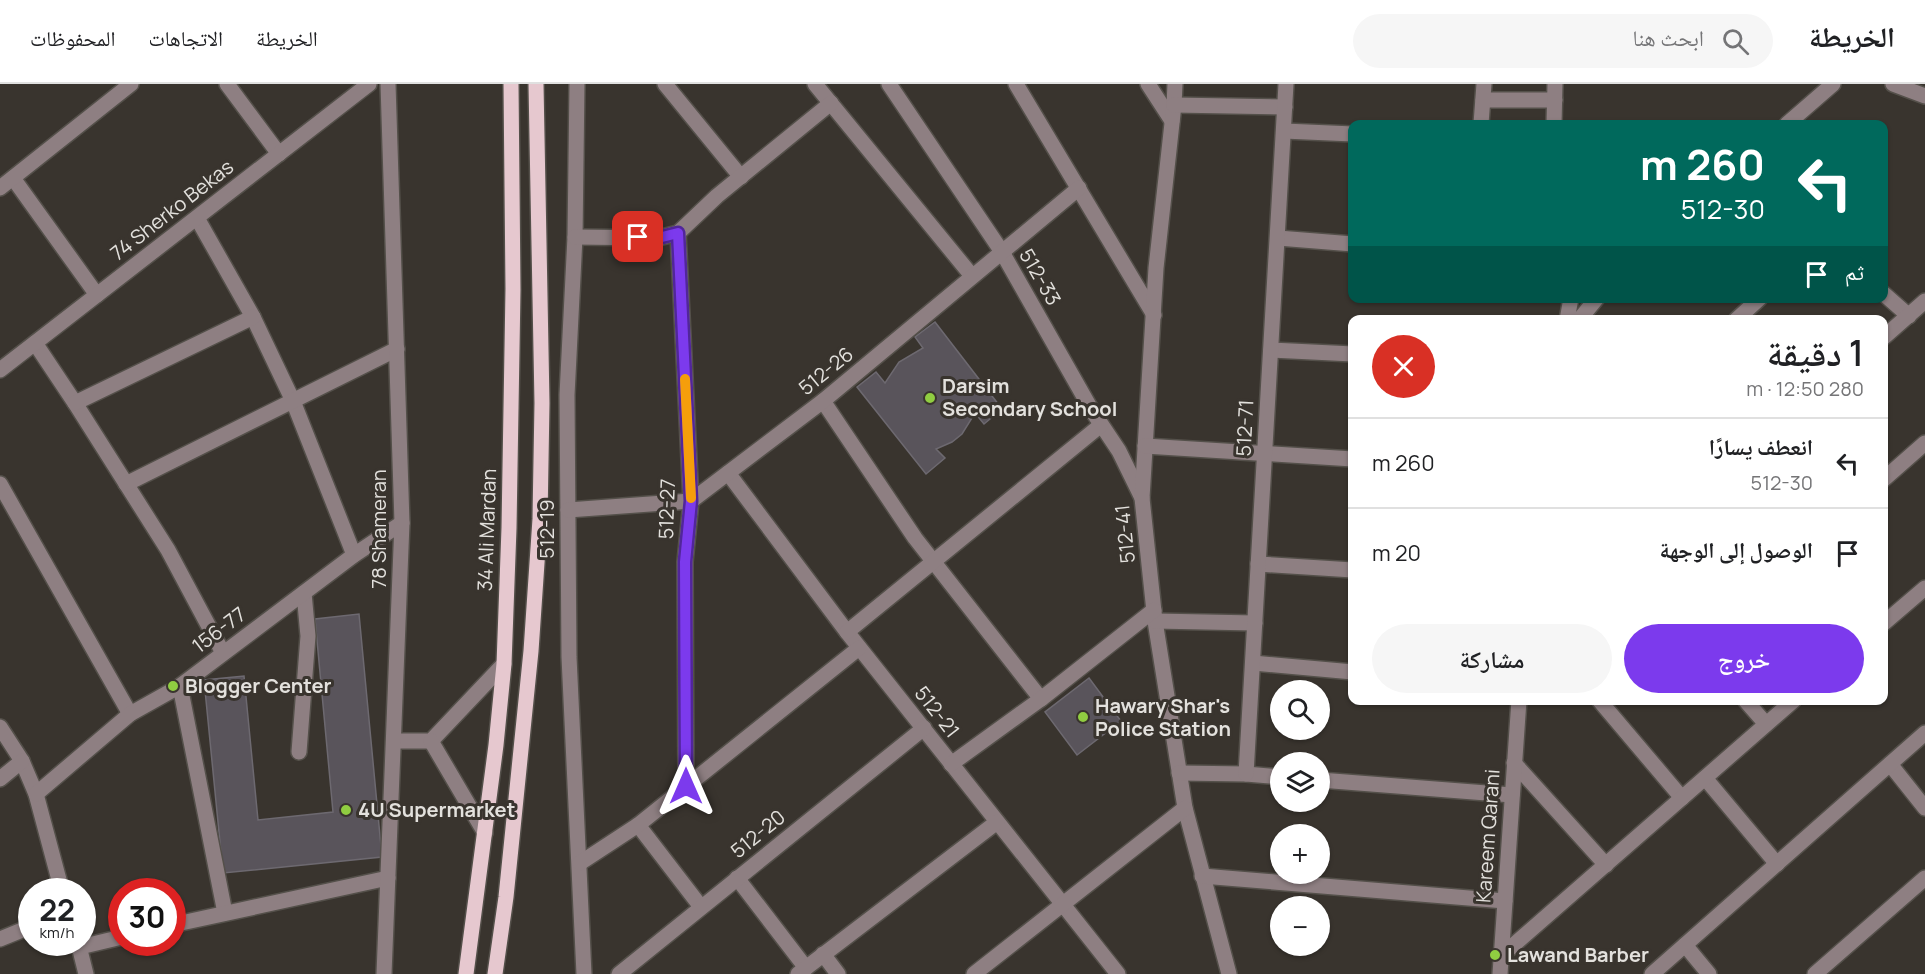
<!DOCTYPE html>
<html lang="ar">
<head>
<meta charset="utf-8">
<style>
	:root { --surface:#fff; --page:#f6f6f6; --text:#202124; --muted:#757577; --line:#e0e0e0; --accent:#7c3aed }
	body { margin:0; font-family:Manrope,"Noto Naskh Arabic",sans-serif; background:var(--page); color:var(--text); direction:rtl; height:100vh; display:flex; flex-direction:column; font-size:22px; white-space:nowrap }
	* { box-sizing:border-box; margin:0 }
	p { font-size:20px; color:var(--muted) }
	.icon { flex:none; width:33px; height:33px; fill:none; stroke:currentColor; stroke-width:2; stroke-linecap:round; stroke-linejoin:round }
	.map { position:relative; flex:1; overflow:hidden; direction:ltr }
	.side { position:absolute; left:1348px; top:231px; width:540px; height:390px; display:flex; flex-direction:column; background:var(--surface); border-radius:12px; box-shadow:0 2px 4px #0004; direction:rtl }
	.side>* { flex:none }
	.top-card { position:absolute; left:1348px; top:36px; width:540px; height:183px; border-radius:12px; box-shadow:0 2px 4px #0004; direction:rtl; background:#00695c; color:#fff; overflow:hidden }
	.buttons { position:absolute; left:1270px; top:596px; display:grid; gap:12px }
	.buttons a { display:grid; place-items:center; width:60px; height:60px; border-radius:50%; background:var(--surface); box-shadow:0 2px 4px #0004; font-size:30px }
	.speed { position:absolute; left:18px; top:794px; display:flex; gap:12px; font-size:30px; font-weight:700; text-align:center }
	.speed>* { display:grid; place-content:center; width:78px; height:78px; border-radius:50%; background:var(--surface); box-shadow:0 2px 4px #0004; line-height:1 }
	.speed small { font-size:15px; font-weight:400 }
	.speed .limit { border:9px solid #d22; background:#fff; color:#111 }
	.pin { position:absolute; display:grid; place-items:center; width:51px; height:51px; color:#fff; margin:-26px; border-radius:12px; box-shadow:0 3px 9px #0006 }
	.me { position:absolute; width:66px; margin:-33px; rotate:0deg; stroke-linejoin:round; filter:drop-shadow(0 0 4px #0008) }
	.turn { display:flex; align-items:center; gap:21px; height:126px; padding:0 24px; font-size:27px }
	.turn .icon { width:78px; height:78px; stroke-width:2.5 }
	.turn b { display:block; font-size:42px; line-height:51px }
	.then { display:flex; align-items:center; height:57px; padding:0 24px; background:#0003; gap:12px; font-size:22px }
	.round { display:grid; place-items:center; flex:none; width:63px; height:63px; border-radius:32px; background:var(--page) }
	.head { display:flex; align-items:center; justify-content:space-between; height:102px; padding:0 24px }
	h1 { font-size:36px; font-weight:600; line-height:45px }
	.action { display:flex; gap:12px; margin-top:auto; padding:12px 24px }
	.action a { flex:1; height:69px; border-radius:36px; background:var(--accent); color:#fff; font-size:24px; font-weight:600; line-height:69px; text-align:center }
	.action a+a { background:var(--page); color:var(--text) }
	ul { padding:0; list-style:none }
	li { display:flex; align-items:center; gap:18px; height:90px; padding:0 24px; border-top:2px solid var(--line) }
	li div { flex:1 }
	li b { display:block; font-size:22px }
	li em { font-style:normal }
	header { display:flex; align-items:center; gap:36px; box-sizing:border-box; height:84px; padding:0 30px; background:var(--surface); border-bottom:2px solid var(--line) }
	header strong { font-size:28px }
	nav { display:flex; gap:33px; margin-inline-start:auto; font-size:21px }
	.search { width:420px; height:54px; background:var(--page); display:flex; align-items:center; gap:15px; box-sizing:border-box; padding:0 21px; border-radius:33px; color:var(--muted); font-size:22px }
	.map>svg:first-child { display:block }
	.building { fill:#59545b; stroke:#6d6970; stroke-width:1.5 }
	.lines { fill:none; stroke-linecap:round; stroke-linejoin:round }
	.minor-casing { stroke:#54504a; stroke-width:18 }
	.major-casing { stroke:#54504a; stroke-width:18 }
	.minor { stroke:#8e7f82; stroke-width:15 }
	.major { stroke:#e6c8cf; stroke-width:15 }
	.route-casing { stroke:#51269a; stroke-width:15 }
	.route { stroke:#7c3aed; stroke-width:10 }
	.slow { stroke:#f59e0b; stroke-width:10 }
	.poi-dot { fill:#90cd41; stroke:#39342e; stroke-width:2 }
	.labels { text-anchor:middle; stroke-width:6; stroke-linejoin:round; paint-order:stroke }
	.street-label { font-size:20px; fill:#e3e1dd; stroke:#39342e }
	.poi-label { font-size:20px; font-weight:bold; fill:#e3e1dd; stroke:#39342e; text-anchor:start }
</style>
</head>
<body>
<header>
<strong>الخريطة</strong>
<div class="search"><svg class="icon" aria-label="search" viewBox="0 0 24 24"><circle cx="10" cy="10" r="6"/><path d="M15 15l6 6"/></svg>ابحث هنا</div>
<nav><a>الخريطة</a><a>الاتجاهات</a><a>المحفوظات</a></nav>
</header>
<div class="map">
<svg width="1925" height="890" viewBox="0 0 1925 890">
	<rect width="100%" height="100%" fill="#39342e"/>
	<g class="building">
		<path d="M935 238 1002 325 984 340 975 329 962 350 952 358 936 365 945 374 926 390 857 303 876 288 885 299 899 278 923 264 915 253Z"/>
		<path d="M359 530 382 773 223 789 204 596 244 592 258 736 333 728 315 535Z"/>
		<path d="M1089 594 1121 637 1077 671 1045 628Z"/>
	</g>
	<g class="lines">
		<defs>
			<g id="minor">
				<path d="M227 0 279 70"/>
				<path d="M577 0 575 153 567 311 569 573 584 890"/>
				<path d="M665 0 741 93"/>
				<path d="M815 0 972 192"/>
				<path d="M889 0 1002 168 1091 325 1119 367 1142 414"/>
				<path d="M1016 0 1154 231"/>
				<path d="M1148 0 1172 37"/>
				<path d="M1175 0 1174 21 1156 184 1142 414 1155 537 1185 724 1229 890"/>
				<path d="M1893 0 1925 12"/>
				<path d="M1483 16H1555"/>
				<path d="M1174 21 1285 23"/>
				<path d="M1481 40 1484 0"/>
				<path d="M1554 40 1555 0"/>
				<path d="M1787 40 1833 0"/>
				<path d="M1284 47 1353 50"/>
				<path d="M13 94 97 211"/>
				<path d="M0 104 131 0"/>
				<path d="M197 134 253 233 293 317 354 471"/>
				<path d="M678 149 691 417 685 478 686 702"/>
				<path d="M575 153 658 154 678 149 717 112 831 19"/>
				<path d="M1278 154 1353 160"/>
				<path d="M1884 210 1909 232"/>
				<path d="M1567 236 1571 214"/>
				<path d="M1579 236 1597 214"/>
				<path d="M1736 236 1760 214"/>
				<path d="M1884 253 1925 217"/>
				<path d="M35 259 75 319 168 466 223 569"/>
				<path d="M1271 266 1353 270"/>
				<path d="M0 286 369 0"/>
				<path d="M823 317 915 454 1041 615"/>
				<path d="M75 319 253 233"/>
				<path d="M1145 362 1353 375"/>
				<path d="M728 389 847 548 1118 890"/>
				<path d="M1884 395 1925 359"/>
				<path d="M0 400 130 630"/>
				<path d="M126 400 397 265"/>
				<path d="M568 426 691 417 823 317 1079 104"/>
				<path d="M1258 480 1353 486"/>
				<path d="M1155 537 1255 539"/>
				<path d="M1884 539 1925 504"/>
				<path d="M847 548 1101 341"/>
				<path d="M1253 579 1353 588"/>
				<path d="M180 602 225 829"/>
				<path d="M1599 616 1682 714"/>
				<path d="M1745 616 1766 640"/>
				<path d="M0 643 22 677 36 710 62 807"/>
				<path d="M395 657H431L504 580"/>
				<path d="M431 657 485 749"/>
				<path d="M299 668 308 552 304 509"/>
				<path d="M1514 679 1606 781"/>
				<path d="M951 680 1041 615 1154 526"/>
				<path d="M1890 680 1925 724"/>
				<path d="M1179 689 1246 690 1281 693"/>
				<path d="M1246 690 1286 0"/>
				<path d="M1705 694 1777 780"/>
				<path d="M0 695 22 677"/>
				<path d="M1320 696 1512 711"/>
				<path d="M36 710 130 630 180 602 354 471 402 439"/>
				<path d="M638 741 701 823"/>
				<path d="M580 779 638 741 859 564"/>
				<path d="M1202 792 1505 817"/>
				<path d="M737 794 806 884"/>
				<path d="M172 841 388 794"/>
				<path d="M0 855 32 842"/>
				<path d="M78 858 86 890"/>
				<path d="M1685 861 1709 890"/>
				<path d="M80 863 122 853"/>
				<path d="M823 870 838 890"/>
				<path d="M1501 872 1794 616"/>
				<path d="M384 890 402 439 388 0"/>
				<path d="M619 890 924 644"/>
				<path d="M798 890 997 738"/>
				<path d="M974 890 1185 724"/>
				<path d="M1500 890 1519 616"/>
				<path d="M1652 890 1925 649"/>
				<path d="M1815 890 1925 794"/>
			</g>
			<g id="major">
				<path d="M466 890 496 661 504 580 509 444 513 205 511 0"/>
				<path d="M495 890 506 813 531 567 540 435 542 319 536 0"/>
			</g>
		</defs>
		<use href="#minor" class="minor-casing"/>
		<use href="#major" class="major-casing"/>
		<use href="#minor" class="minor"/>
		<use href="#major" class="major"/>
	</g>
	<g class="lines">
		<defs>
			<path id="route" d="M638 153 658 154 678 149 691 417 685 478 686 702"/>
		</defs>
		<use href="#route" class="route-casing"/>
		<use href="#route" class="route"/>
		<path class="slow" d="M685 295 691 414"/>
	</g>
	<g class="poi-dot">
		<circle cx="930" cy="314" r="6"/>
		<circle cx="173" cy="602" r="6"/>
		<circle cx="1083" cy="633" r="6"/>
		<circle cx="346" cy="726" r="6"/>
		<circle cx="1495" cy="871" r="6"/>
	</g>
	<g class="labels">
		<g class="street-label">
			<text transform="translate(172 126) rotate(-38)" y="7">74 Sherko Bekas</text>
			<text transform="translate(1040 193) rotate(60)" y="7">512-33</text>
			<text transform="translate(826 287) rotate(-39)" y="7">512-26</text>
			<text transform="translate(1245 344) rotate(-87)" y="7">512-71</text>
			<text transform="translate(667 425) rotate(-88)" y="7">512-27</text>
			<text transform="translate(379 445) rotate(-90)" y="7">78 Shameran</text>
			<text transform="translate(547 445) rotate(-90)" y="7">512-19</text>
			<text transform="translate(487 446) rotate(-88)" y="7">34 Ali Mardan</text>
			<text transform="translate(1125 450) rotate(-96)" y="7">512-41</text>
			<text transform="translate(219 546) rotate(-37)" y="7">156-77</text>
			<text transform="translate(937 628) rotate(52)" y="7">512-21</text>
			<text transform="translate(758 750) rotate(-39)" y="7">512-20</text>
			<text transform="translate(1488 752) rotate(-86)" y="7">Kareem Qarani</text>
		</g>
		<g class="poi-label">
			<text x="942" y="309">Darsim<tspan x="942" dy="23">Secondary School</tspan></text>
			<text x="185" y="609">Blogger Center</text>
			<text x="1095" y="629">Hawary Shar's<tspan x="1095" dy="23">Police Station</tspan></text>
			<text x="358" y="733">4U Supermarket</text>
			<text x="1507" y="878">Lawand Barber</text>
		</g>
	</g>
</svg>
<div class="buttons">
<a><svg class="icon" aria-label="search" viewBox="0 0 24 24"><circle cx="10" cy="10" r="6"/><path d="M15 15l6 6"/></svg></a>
<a><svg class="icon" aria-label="layers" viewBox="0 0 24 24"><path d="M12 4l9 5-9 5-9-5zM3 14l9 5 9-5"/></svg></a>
<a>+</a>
<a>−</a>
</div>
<div class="speed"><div>22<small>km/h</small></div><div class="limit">30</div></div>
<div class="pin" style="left:638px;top:153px;background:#d93025"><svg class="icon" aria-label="arrive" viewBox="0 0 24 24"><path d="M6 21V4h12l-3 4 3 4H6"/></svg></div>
<svg class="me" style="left:686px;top:702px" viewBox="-20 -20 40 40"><path d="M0-17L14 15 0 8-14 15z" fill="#7c3aed" stroke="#fff" stroke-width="4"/></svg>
<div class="top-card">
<div class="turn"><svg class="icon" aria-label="left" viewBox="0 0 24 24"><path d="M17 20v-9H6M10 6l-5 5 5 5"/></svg><div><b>260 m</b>512-30</div></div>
<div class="then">ثم<svg class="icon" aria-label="arrive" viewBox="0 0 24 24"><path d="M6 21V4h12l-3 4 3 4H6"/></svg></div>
</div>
<section class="side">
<div class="head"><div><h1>1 دقيقة</h1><p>280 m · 12:50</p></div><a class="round" style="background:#d93025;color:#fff"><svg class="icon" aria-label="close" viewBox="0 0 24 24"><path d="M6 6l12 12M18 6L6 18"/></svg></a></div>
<ul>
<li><svg class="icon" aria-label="left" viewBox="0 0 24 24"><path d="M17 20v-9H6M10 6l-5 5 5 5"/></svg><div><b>انعطف يسارًا</b><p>512-30</p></div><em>260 m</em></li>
<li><svg class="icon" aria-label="arrive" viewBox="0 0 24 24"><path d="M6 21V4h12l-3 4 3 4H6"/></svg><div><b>الوصول إلى الوجهة</b></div><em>20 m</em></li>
</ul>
<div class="action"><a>خروج</a><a>مشاركة</a></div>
</section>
</div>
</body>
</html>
